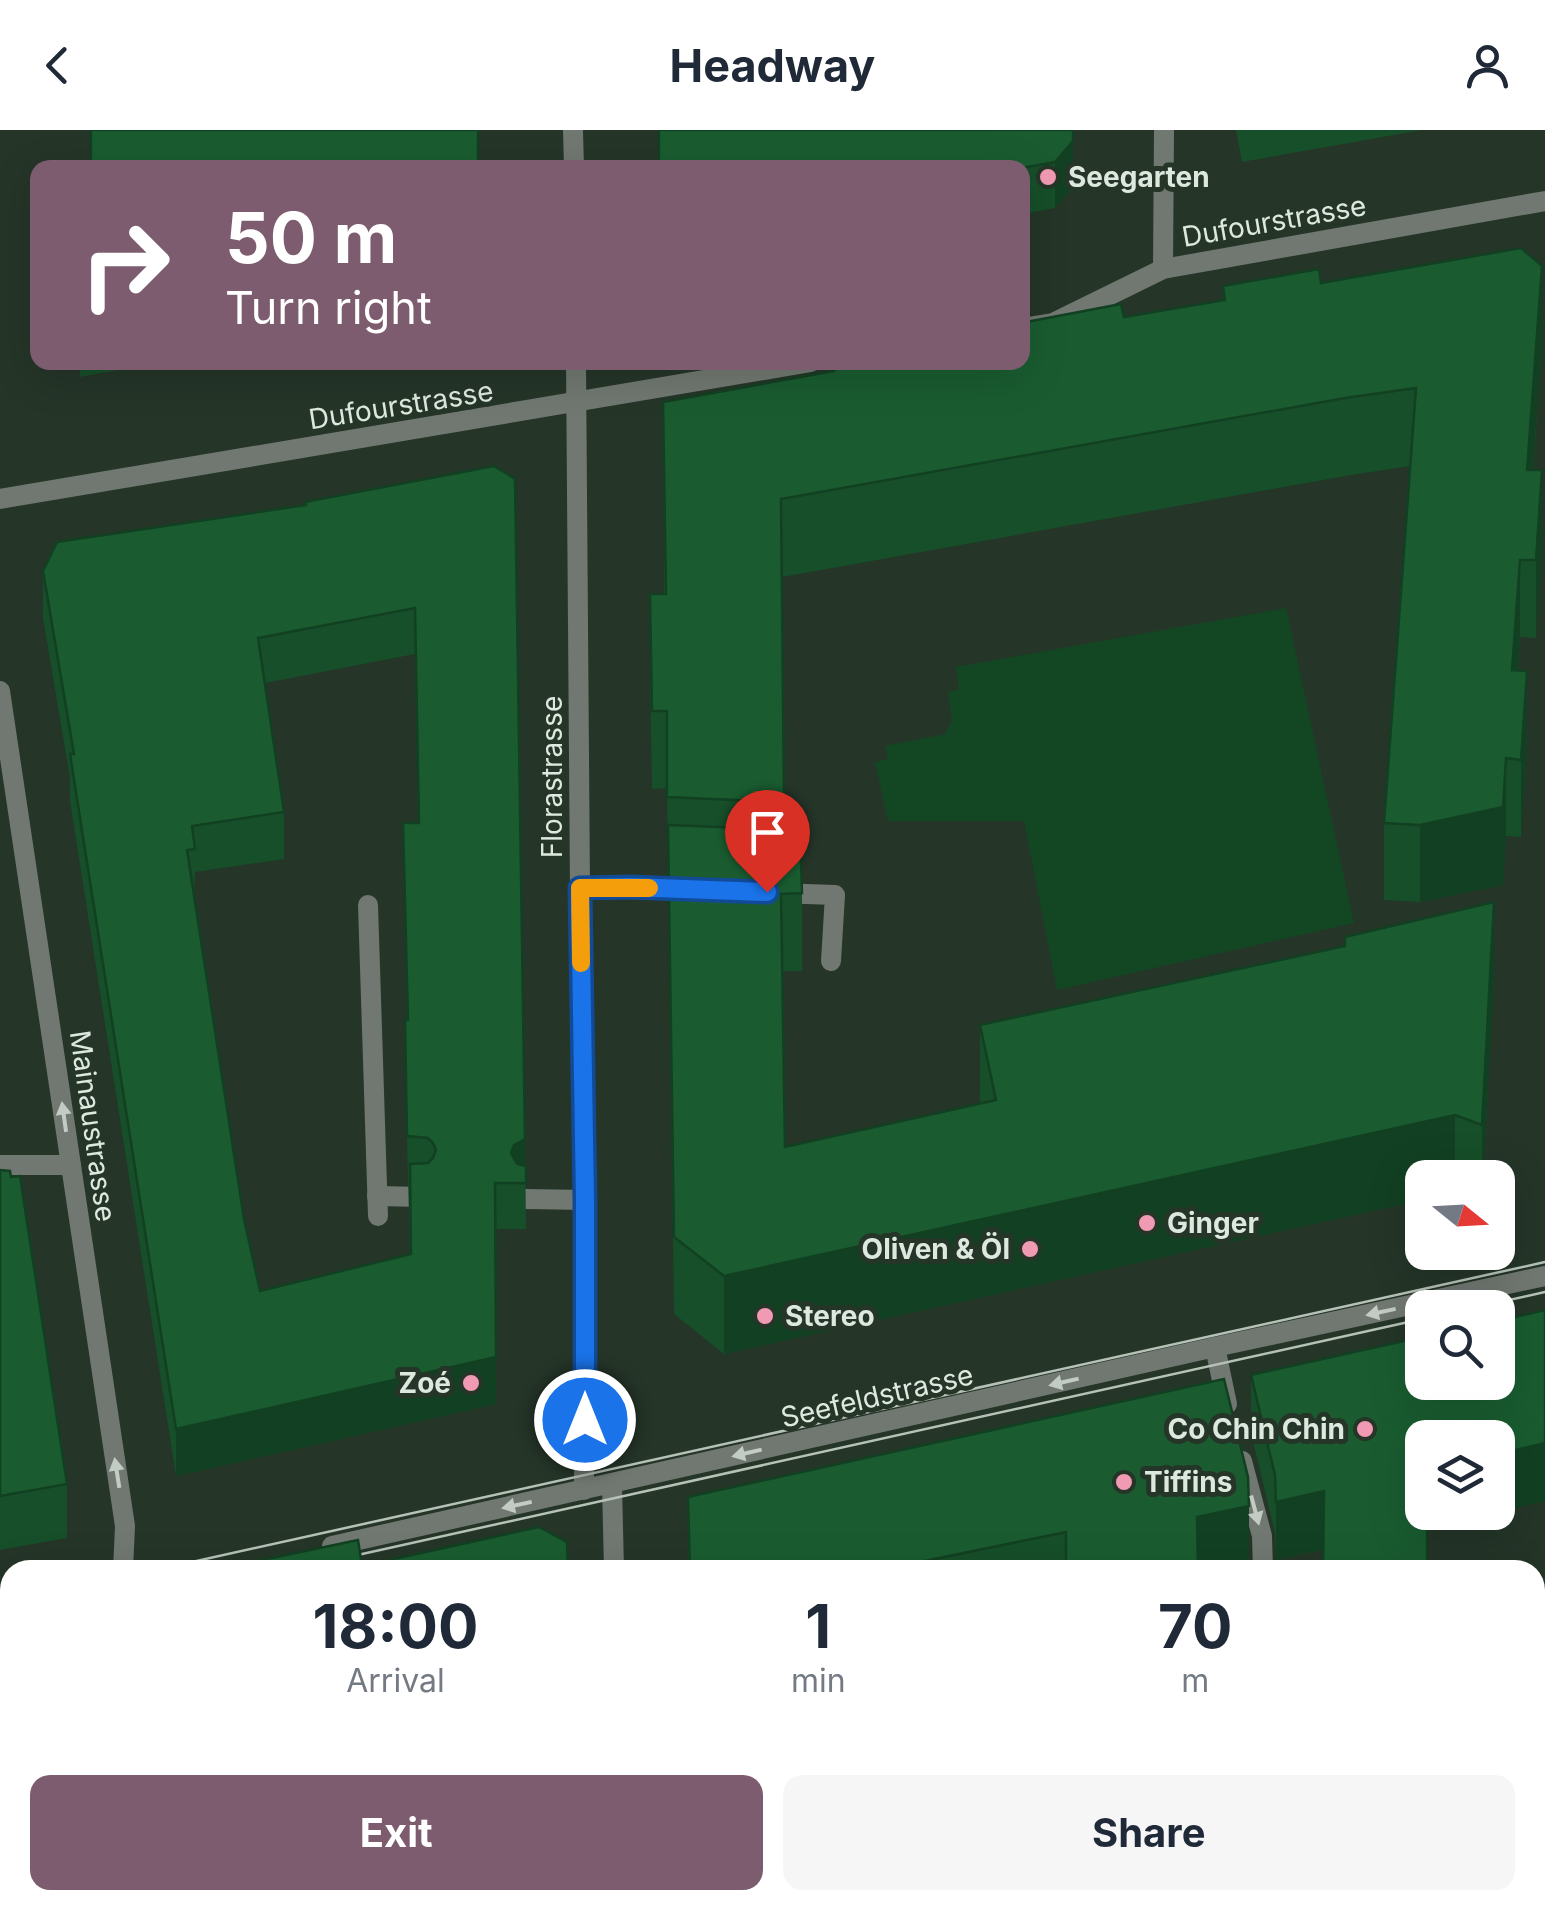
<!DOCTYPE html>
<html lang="en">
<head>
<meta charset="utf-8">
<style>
	:root { --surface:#fff; --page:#f6f6f7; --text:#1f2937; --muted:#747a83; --accent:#7d5c6f }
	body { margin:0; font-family:Inter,sans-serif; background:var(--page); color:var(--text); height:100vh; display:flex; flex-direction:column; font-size:38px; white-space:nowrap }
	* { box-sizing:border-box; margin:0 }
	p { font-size:32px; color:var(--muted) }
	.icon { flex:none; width:55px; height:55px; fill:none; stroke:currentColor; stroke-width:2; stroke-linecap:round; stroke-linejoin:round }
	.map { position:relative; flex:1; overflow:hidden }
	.details { position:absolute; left:0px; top:1430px; width:1545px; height:350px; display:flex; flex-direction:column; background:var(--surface); border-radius:30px 30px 0 0; box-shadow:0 10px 40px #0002 }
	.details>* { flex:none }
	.top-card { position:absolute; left:30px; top:30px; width:1000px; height:210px; border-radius:20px; box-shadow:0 10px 40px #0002; background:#7d5c6f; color:#fff; overflow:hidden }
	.needle { width:65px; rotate:108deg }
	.buttons { position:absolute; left:1405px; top:1030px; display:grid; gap:20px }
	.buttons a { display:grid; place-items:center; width:110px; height:110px; border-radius:20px; background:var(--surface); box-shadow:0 10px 40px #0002; font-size:50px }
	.pin { position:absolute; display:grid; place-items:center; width:85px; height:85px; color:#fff; margin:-102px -42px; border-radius:50% 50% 50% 0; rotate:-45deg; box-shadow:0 0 10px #0007 }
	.pin .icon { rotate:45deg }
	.me { position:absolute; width:110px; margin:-55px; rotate:0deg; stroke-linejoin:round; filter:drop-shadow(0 0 8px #0008) }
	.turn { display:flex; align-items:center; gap:35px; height:210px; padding:0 30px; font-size:45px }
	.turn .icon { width:130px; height:130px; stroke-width:2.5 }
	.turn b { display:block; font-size:70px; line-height:85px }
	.eta { display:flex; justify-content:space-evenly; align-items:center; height:170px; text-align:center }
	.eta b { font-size:60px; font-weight:700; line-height:70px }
	.button { display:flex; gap:20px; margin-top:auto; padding:20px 30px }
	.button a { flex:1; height:115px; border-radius:20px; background:var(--accent); color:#fff; font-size:40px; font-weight:700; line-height:115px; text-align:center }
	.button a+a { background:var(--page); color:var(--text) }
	header { display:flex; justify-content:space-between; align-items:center; height:130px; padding:0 30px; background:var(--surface); font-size:45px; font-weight:700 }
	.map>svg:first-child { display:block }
	.green { fill:#134724 }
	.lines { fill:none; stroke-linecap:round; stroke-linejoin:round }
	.service { stroke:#707871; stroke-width:20 }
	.minor { stroke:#707871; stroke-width:20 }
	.tram { stroke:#b6c2b8; stroke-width:2.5 }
	.wall { fill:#164f29; fill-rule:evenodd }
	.shaded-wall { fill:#124022 }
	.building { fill:#1a5c30; stroke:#124022; stroke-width:2.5; fill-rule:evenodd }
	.oneway { fill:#c2ccc4 }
	.route-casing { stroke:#114b97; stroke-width:25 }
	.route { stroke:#1a73e8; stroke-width:18 }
	.slow { stroke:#f59e0b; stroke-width:18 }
	.poi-dot { fill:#f19ab4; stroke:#253528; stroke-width:4 }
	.labels { text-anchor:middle; stroke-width:10; stroke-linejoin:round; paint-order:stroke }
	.poi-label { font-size:28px; font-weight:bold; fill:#dde8df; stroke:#253528; text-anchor:start }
	.street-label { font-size:28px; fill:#dde8df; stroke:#253528 }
</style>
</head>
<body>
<header><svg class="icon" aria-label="back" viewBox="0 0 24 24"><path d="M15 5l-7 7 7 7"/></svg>Headway<svg class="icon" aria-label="person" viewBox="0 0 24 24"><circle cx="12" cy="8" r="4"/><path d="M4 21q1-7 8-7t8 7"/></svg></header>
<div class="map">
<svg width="1545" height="1780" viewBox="0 0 1545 1780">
	<rect width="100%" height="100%" fill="#253528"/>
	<path class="green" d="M1286 478 1354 793 1057 860 1024 691H888L875 632 888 629 885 616 945 604 952 590 948 562 959 559 956 537Z"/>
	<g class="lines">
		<g class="service">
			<path d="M580 758 693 760"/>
			<path d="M777 763 835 765 831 831"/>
			<path d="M368 775 378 1086"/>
			<path d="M377 1066 422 1067"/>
			<path d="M525 1069 585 1070"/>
		</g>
		<g class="minor">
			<path d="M573 0 574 38"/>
			<path d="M1163 139 1164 0"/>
			<path d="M1022 198 1053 193 1163 139 1545 71"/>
			<path d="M576 232 580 758 585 1070 584 1360"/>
			<path d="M0 369 811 232"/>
			<path d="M0 561 125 1396 123 1440"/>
			<path d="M0 1035H71"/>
			<path d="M1215 1217 1227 1274"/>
			<path d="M1242 1331 1262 1406 1263 1440"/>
			<path d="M612 1355 614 1440"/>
			<path d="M332 1416 1215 1217 1545 1146"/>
			<path d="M0 1489 10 1486"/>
			<path d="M1535 1718 1545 1717"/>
			<path d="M622 1770V1780"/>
			<path d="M118 1780V1770"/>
			<path d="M1261 1780V1770"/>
		</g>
		<g class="tram">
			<path d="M1473 1178 1545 1162"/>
			<path d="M156 1440 1545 1132"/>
			<path d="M290 1440 1422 1189"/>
			<path d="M0 1473 10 1471"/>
		</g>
	</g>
	<g class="wall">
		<path d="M1073 0V57L1055 78 1022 84V38Z"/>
		<path d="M1236 0H1422L1242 32Z"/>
		<path d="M1321 153 1542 214 1533 340 1542 418 1536 508 1520 507 1518 540 1527 618 1521 707 1506 706 1503 755 1420 772 1384 770V693L1410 336 1345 346 782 447 784 699 802 763V841H782L785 1017 980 973V895L1494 849 1483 1048H1422V1070L724 1224 674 1184 667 658 652 659 650 542V464H664L663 272 831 242V232H1022L1026 192 1124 187 1223 170V156Z"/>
		<path d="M80 232H160L80 247Z"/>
		<path d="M494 336 525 1009 526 1099H495L496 1274 176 1346 70 671V648L43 488V441L305 375ZM415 524 418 693H403L407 890H405V936L410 1125 260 1161 244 1089 194 766 195 742 284 729V682L265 553Z"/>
		<path d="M0 1040 67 1354V1408L0 1420Z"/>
		<path d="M1545 1180V1371L1498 1382V1308L1422 1382H1495L1276 1430 1275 1403 1251 1303V1245Z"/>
		<path d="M1224 1249 1249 1436 1232 1440H688V1367Z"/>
		<path d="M1545 1485V1662L1535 1663V1491Z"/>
		<rect x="968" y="1770" width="212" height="10"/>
	</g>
	<g class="shaded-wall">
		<path d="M1073 11V57L1055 78V32Z"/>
		<path d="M1542 136V214L1527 417V340Z"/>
		<path d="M1542 340V418L1536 508V430Z"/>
		<path d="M1520 430V507L1512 617V540Z"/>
		<path d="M1527 541V618L1521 707V630Z"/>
		<path d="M1506 628V706L1503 755 1420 772V695Z"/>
		<path d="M1494 772V849L1483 1048H1482V995Z"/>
		<path d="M1455 985V1048H1422V1070L724 1224V1146Z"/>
		<path d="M525 1009V1053L511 1023 514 1015Z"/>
		<path d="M496 1227V1274L176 1346V1299Z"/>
		<path d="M1545 1313V1371L1498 1382V1324Z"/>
		<path d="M1324 1361V1419L1276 1430V1372Z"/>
		<path d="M1249 1376V1436L1232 1440H1197V1387Z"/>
		<path d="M1423 1382H1495L1423 1398Z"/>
		<path d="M37 1770H43L42 1780H36Z"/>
	</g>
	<g class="building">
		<rect x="91" y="0" width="387" height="38"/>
		<path d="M659 0H1073V11L1055 32 1022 38H659Z"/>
		<path d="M1521 118 1542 136 1527 340H1542L1536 430H1520L1512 540 1527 541 1521 630 1506 628 1503 677 1420 695 1384 693 1416 258 1345 268 781 369 784 672 667 667V581H652L650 464H666L663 272 834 241 832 232H1022V208L1028 207 1026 192 1121 174 1124 187 1225 170 1223 156 1319 139 1321 153Z"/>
		<path d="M494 336 515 349 525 1009 514 1015 511 1023 517 1034 526 1036V1053H495L496 1227 176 1299 70 624H74L43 441 57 412 306 375 305 372ZM415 478 419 693H403L408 890H405L407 1006 428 1008 433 1013 436 1020 433 1028 428 1033 410 1034 411 1124 260 1161 244 1089 187 720 195 719 192 696 284 682 258 508Z"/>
		<path d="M668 695 800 700 802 763 781 764 785 1017 996 970 980 895 1345 816V807L1494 772 1482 995 1455 985 724 1146 674 1107Z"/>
		<path d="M0 1040 10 1041 11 1047 20 1046 67 1354 0 1366Z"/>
		<path d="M1545 1180V1313L1498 1324V1308H1422V1382H1427V1440H1323L1324 1361 1276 1372 1275 1345 1251 1245 1422 1207V1252H1498V1191Z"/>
		<path d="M1224 1249 1248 1347 1249 1376 1197 1387 1198 1440H1066V1402L881 1440H690L688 1367Z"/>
		<path d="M539 1397 567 1412 568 1440H214L358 1410 362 1436Z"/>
		<path d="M1545 1485V1604L1535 1605V1491H1537V1486Z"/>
		<path d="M10 1492V1770H37L36 1780H0V1494Z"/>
		<rect x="176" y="1770" width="347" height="10"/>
		<rect x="671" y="1770" width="144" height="10"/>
		<rect x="968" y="1770" width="203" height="10"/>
		<path d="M1404 1770 1545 1771V1780H1404Z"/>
	</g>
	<defs><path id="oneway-solid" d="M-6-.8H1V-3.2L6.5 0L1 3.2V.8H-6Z" transform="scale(2.5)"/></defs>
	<g class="oneway">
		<use href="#oneway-solid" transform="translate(64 987) rotate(-98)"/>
		<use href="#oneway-solid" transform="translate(1381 1182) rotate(168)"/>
		<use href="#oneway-solid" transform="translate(1064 1252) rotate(167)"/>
		<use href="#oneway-solid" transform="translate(747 1323) rotate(167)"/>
		<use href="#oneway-solid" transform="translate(117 1343) rotate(-99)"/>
		<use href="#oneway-solid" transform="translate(517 1375) rotate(168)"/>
		<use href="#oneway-solid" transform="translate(1255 1380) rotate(75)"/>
	</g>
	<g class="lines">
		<defs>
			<path id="route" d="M585 1290V1070L580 758 630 757 767 762"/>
		</defs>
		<use href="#route" class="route-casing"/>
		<use href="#route" class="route"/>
		<path class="slow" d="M581 833 580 758H649"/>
	</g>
	<g class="poi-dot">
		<circle cx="1048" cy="47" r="10"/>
		<circle cx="1147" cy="1093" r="10"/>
		<circle cx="1030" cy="1119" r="10"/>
		<circle cx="765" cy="1186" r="10"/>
		<circle cx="471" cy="1253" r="10"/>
		<circle cx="1365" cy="1299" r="10"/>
		<circle cx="1124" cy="1352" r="10"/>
	</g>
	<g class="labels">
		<g class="poi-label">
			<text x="1068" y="57">Seegarten</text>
			<text x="1167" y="1103">Ginger</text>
			<text x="1010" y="1129" text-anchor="end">Oliven &amp; Öl</text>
			<text x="785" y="1196">Stereo</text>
			<text x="451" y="1263" text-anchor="end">Zoé</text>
			<text x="1345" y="1309" text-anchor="end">Co Chin Chin</text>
			<text x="1144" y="1362">Tiffins</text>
		</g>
		<g class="street-label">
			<text transform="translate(1274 91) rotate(-10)" y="10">Dufourstrasse</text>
			<text transform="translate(401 275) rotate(-9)" y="10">Dufourstrasse</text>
			<text transform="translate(552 647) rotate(-90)" y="10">Florastrasse</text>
			<text transform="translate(93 996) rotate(82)" y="10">Mainaustrasse</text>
			<text transform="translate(877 1266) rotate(-13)" y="10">Seefeldstrasse</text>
		</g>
	</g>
</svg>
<div class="buttons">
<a><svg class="needle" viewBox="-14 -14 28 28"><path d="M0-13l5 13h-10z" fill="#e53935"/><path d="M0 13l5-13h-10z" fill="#747a83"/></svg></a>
<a><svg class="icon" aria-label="search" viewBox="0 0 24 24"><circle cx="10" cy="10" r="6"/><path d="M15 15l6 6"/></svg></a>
<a><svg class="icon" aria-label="layers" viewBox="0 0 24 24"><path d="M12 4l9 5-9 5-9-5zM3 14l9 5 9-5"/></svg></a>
</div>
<div class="pin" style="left:767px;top:762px;background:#d93025"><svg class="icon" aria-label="arrive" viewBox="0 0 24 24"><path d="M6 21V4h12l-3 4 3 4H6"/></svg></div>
<svg class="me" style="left:585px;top:1290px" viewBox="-20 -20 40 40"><circle r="17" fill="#1a73e8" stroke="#fff" stroke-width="3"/><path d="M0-11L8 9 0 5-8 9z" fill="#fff"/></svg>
<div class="top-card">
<div class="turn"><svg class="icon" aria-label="right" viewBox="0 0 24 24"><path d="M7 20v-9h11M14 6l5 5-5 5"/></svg><div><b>50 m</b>Turn right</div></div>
</div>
<section class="details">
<div class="eta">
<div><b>18:00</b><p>Arrival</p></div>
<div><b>1</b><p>min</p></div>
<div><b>70</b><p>m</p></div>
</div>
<div class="button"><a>Exit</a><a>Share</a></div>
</section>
</div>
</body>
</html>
